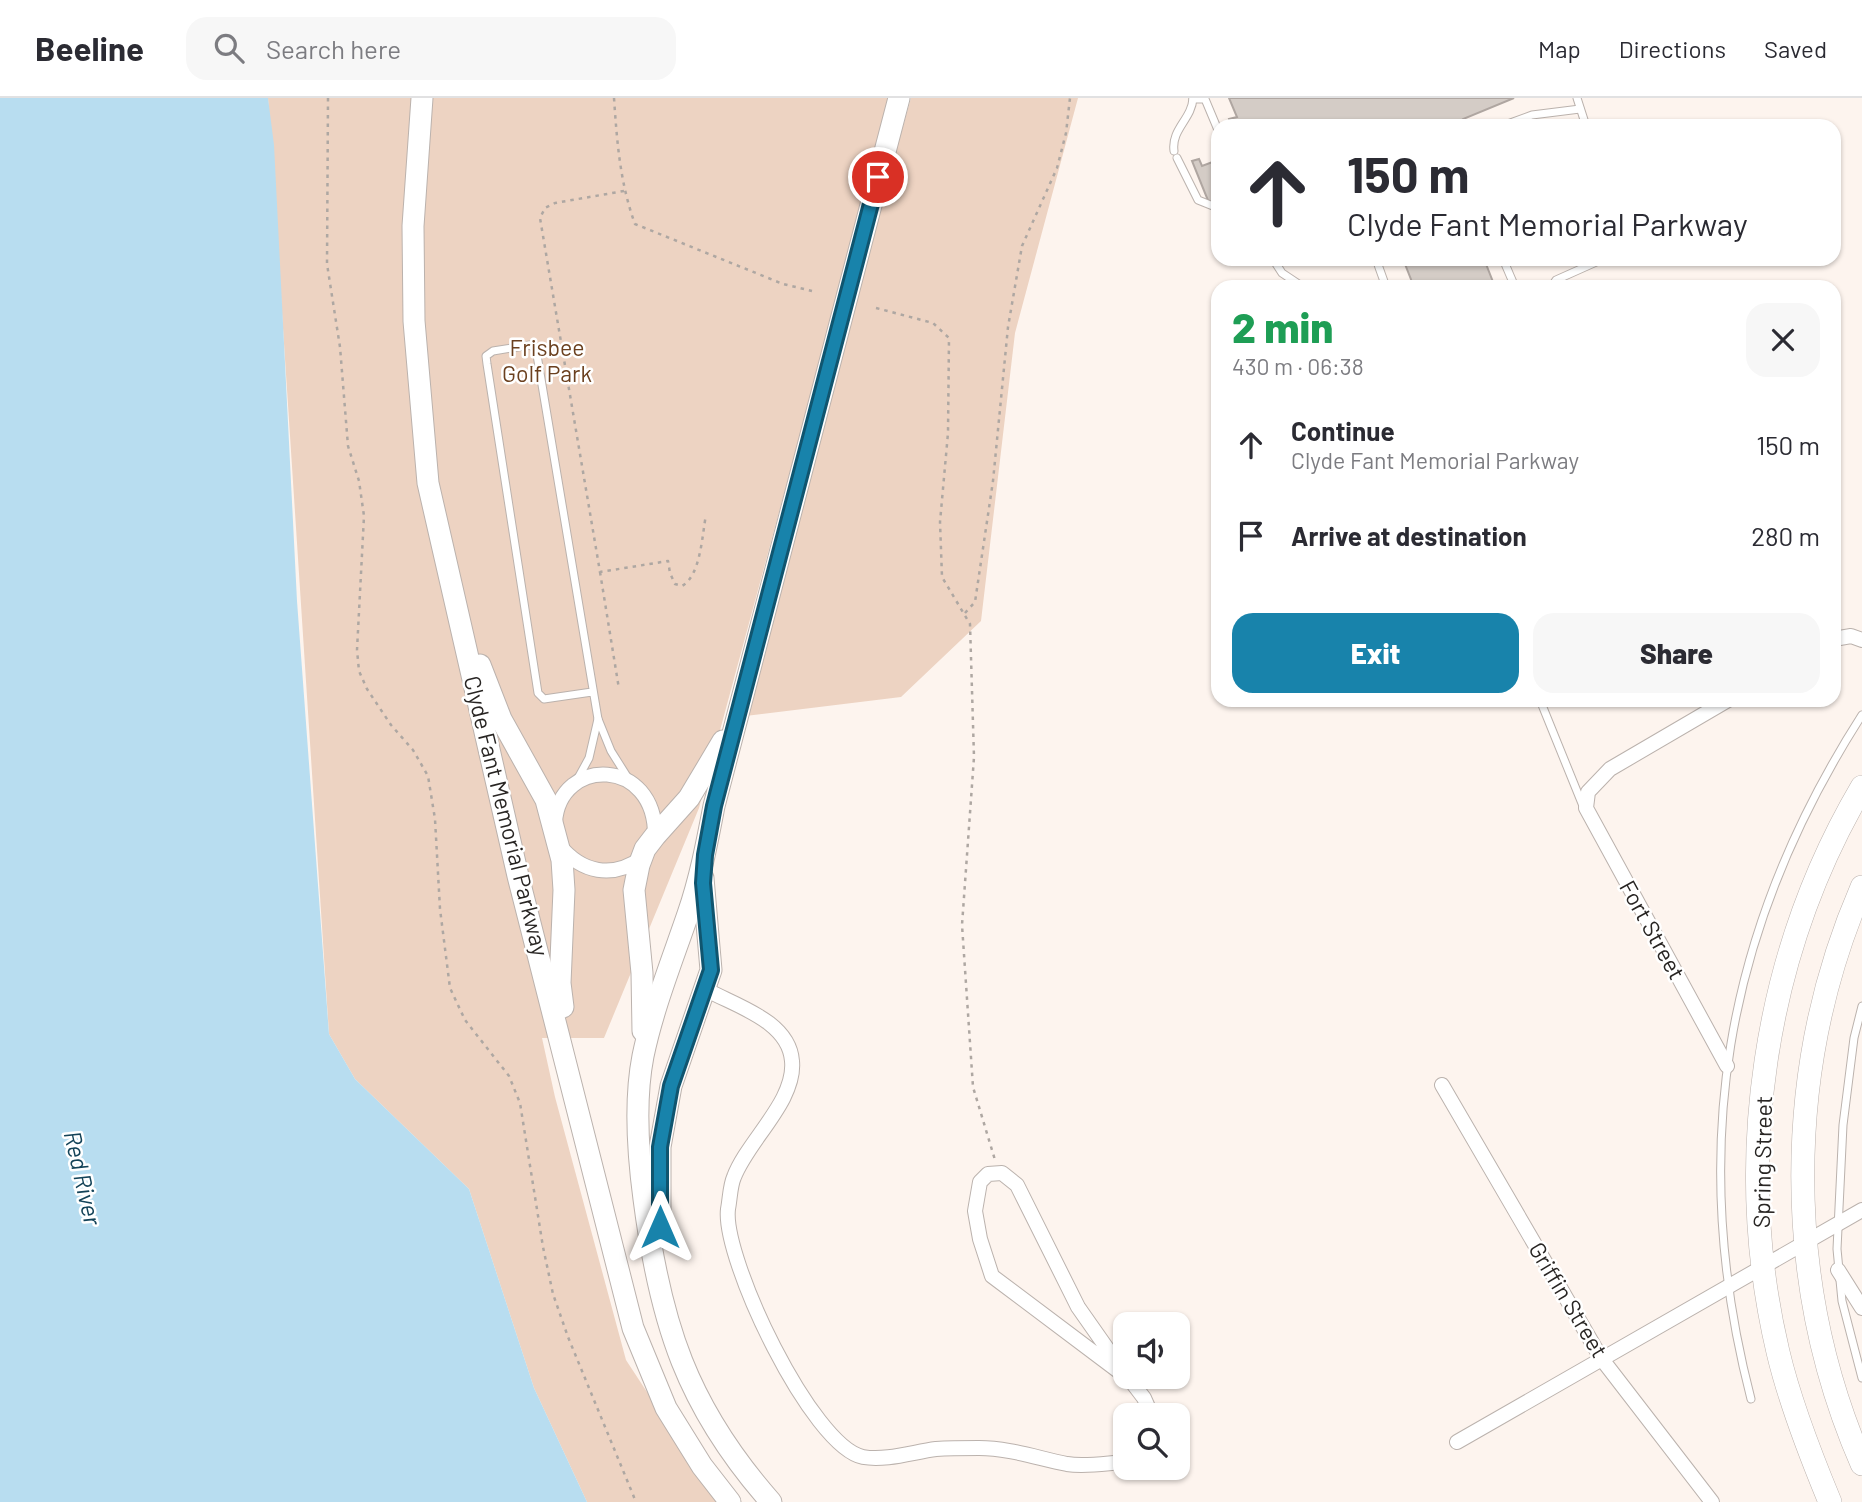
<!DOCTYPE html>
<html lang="en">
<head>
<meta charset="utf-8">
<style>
	:root { --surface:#fff; --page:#f7f7f7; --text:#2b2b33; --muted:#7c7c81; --line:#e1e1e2; --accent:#1883ab }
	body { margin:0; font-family:Barlow,sans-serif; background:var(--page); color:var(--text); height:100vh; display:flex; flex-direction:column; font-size:26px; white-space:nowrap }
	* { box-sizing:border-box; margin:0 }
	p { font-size:23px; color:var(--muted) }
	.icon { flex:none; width:38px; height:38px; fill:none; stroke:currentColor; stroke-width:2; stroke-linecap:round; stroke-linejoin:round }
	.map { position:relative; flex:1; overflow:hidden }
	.drawer { position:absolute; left:1211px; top:182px; width:630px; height:427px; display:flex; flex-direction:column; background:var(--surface); border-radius:21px; box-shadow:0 2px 5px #0004 }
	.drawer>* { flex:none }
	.guide { position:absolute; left:1211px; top:21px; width:630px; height:147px; border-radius:21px; box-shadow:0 2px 5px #0004; background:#fff; color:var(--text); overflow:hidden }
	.tools { position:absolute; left:1113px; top:1214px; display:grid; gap:14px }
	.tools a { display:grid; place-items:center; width:77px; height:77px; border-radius:14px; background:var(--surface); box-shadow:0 2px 5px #0004; font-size:35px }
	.pin { position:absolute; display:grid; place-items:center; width:60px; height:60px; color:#fff; margin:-30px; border:4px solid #fff; border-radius:50%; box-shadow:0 2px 7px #0007 }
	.me { position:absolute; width:77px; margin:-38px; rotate:0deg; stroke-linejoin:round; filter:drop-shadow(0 0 5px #0008) }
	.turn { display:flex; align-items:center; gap:24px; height:147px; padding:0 21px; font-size:32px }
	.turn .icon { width:91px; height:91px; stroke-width:2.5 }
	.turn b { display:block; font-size:49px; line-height:60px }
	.round { display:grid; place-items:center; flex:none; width:74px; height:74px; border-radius:21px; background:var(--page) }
	.headline { display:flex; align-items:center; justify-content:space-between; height:119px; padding:0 21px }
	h1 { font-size:42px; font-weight:800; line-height:52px; color:#1e9e55 }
	.cta { display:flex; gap:14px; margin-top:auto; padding:14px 21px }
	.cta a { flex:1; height:80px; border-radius:21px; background:var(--accent); color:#fff; font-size:28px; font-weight:800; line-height:80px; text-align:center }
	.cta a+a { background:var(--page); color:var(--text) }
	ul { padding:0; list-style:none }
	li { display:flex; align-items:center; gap:21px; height:91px; padding:0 21px }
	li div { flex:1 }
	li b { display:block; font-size:26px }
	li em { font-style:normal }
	header { display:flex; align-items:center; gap:42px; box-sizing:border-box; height:98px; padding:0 35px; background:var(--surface); border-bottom:2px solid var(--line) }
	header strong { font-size:33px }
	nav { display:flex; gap:38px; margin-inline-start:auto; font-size:24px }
	.search { width:490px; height:63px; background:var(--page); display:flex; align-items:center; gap:18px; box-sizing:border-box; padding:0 24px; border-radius:21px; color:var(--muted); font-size:26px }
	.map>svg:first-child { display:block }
	.green { fill:#edd3c2 }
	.water { fill:#b8ddf0 }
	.building { fill:#d4ccc6; stroke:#afa6a1; stroke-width:2 }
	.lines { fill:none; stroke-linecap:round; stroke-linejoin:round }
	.lane-casing { stroke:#bbb2ad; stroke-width:9 }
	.street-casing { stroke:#bbb2ad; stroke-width:16 }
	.secondary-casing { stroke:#bbb2ad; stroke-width:23 }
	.primary-casing { stroke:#bbb2ad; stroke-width:24 }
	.path { stroke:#aea7a2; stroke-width:2.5; stroke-dasharray:3.5 5; stroke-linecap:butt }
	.lane { stroke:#fff; stroke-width:7 }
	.street { stroke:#fff; stroke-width:14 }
	.secondary { stroke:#fff; stroke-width:21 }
	.primary { stroke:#fff; stroke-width:23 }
	.route-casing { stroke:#10556f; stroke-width:18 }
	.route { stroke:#1883ab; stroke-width:12 }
	.labels { text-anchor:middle; stroke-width:5; stroke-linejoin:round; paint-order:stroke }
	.park-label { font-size:23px; fill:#6b401f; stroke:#fff }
	.street-label { font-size:23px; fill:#282523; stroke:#fff }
	.water-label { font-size:24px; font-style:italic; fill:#134358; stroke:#fff }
</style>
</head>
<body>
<header>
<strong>Beeline</strong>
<div class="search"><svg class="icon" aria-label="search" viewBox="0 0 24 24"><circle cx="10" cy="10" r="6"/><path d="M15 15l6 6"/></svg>Search here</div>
<nav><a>Map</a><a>Directions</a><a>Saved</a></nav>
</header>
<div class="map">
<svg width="1862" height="1404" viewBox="0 0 1862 1404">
	<rect width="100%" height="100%" fill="#fdf4ee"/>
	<g class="green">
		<path d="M268 0H891L699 710 604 940H542L555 999 626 1262 719 1404H587L534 1290 469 1091 355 981 329 936Z"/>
		<path d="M911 0H1078L1015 235 981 523 901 599 737 619Z"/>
	</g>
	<path class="water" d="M0 0H268L274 47 297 503 329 936 355 981 469 1091 534 1290 587 1404H0Z"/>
	<g class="building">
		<path d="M1229 0H1514L1463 21 1456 28H1231L1229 21 1237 19Z"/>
		<path d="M1199 61 1202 68 1218 62V102L1209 105 1192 63Z"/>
		<path d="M1403 161H1484L1495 189H1436L1435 186 1414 189Z"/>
	</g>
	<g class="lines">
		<defs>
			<g id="lane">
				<path d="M1577 0 1586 28"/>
				<path d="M1193 1H1205L1218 32"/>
				<path d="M1502 28 1532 17 1580 11"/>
				<path d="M1174 53C1171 31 1192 21 1193 0"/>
				<path d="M1177 60 1198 102 1218 110"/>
				<path d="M1273 161 1282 175 1303 189"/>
				<path d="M1376 161 1386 189"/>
				<path d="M1503 161 1515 189"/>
				<path d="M1551 189 1556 182 1603 161"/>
				<path d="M592 594 544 601 538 595 487 266 486 258 493 253 530 247 536 251 598 621 611 653 628 680"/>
				<path d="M1540 602 1583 708"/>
				<path d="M577 682 589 660 598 621"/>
				<path d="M1862 908 1854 940 1843 1027 1837 1151 1842 1203 1862 1280"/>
				<path d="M1751 1301C1687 1054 1724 832 1862 617"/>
			</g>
			<g id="street">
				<path d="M1834 541 1851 538 1862 542"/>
				<path d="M555 724C560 658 656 659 655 738"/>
				<path d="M559 747C582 775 612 781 642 760"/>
				<path d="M707 892C736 908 789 923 792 963 796 1003 748 1042 734 1079 730 1088 730 1101 728 1111 722 1160 812 1349 863 1359 886 1363 913 1354 936 1351 950 1350 965 1350 979 1350 1009 1350 1037 1360 1067 1366 1086 1369 1107 1365 1125 1364"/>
				<path d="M1727 968 1586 710 1588 694 1610 671 1728 602"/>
				<path d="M1442 987 1601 1260 1712 1404"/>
				<path d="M1838 1172 1862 1210"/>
				<path d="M1125 1276 1078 1209 1017 1087 1002 1075 988 1076 980 1084 975 1113 980 1141 992 1178 1125 1278"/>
				<path d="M1128 1279 1144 1300 1152 1318"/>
				<path d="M1457 1344 1862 1112"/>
			</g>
			<g id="secondary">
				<path d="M422 0 413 128 414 223 428 385 518 778 633 1230 666 1310 702 1368 730 1404"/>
				<path d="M480 567 501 621 546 702 562 762 564 792 560 885 563 909"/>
				<path d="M643 933 642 875 634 792 639 767 645 751 655 738 689 700 723 643"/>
				<path d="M660 1138V1049L671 988 711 872 703 780"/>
				<path d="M771 1404C687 1309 660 1225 644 1101 638 1056 634 1004 643 958 653 910 672 863 688 816 700 781 707 745 714 708L899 0"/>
			</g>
			<g id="primary">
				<path d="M1862 789C1783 971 1783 1185 1862 1366"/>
				<path d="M1830 1404C1810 1356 1790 1305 1778 1254 1733 1064 1763 857 1862 689"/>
			</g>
		</defs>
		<use href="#lane" class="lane-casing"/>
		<use href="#street" class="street-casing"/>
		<use href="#secondary" class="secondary-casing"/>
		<use href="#primary" class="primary-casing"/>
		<g class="path">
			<path d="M328 0 327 166 340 249 348 348 359 383 364 418 357 552 359 573 367 591 391 627 413 652 428 678 435 721 440 811 450 890 465 922 509 978 520 1005 543 1149 553 1196 568 1239 636 1404"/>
			<path d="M614 0C617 44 620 85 635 126L783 186 812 193"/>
			<path d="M624 93 555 105 545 110 540 120 600 474 668 463 670 475 675 486 682 488C701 477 702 437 706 417"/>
			<path d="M876 210 933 225 949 240 948 335 940 424 942 479 970 526 974 659 962 827 973 989 995 1062"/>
			<path d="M600 474 619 591"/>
			<path d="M965 515 975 504 993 383 1008 229 1022 148 1057 70 1066 35 1070 0"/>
		</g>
		<use href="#lane" class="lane"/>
		<use href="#street" class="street"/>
		<use href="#secondary" class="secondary"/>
		<use href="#primary" class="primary"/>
	</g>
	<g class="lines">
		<defs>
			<path id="route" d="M660 1129V1049L671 988 711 872 703 785 705 757 714 708 878 79"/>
		</defs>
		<use href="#route" class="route-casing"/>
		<use href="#route" class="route"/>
	</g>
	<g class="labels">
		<g class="park-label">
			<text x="547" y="258">Frisbee<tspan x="547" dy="26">Golf Park</tspan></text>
		</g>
		<g class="street-label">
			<text transform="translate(506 718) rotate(76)" y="8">Clyde Fant Memorial Parkway</text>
			<text transform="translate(1652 832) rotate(61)" y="8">Fort Street</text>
			<text transform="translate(1763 1064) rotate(-89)" y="8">Spring Street</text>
			<text transform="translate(1568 1202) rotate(59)" y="8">Griffin Street</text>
		</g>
		<g class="water-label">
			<text transform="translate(82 1080) rotate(77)" y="8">Red River</text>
		</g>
	</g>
</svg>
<div class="tools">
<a><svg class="icon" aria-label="sound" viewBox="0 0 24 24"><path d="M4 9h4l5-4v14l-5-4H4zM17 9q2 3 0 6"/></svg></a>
<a><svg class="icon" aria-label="search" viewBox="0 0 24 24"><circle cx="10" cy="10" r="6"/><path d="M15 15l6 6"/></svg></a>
</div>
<div class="pin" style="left:878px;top:79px;background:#d93025"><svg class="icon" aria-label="arrive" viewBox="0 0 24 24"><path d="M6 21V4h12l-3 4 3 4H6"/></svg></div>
<svg class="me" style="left:660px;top:1129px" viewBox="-20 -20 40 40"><path d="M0-17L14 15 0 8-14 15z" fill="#1883ab" stroke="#fff" stroke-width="4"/></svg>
<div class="guide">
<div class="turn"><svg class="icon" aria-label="ahead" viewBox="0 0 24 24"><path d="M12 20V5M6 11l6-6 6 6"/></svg><div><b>150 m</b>Clyde Fant Memorial Parkway</div></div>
</div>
<section class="drawer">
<div class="headline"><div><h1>2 min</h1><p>430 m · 06:38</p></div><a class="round"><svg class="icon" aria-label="close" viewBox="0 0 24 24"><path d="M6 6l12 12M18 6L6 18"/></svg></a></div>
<ul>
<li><svg class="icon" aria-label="ahead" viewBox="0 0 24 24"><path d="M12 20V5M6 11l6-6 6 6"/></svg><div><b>Continue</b><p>Clyde Fant Memorial Parkway</p></div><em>150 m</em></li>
<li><svg class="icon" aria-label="arrive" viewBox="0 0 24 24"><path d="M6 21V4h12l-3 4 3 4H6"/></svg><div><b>Arrive at destination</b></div><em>280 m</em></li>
</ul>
<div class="cta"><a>Exit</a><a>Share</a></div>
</section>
</div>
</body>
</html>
